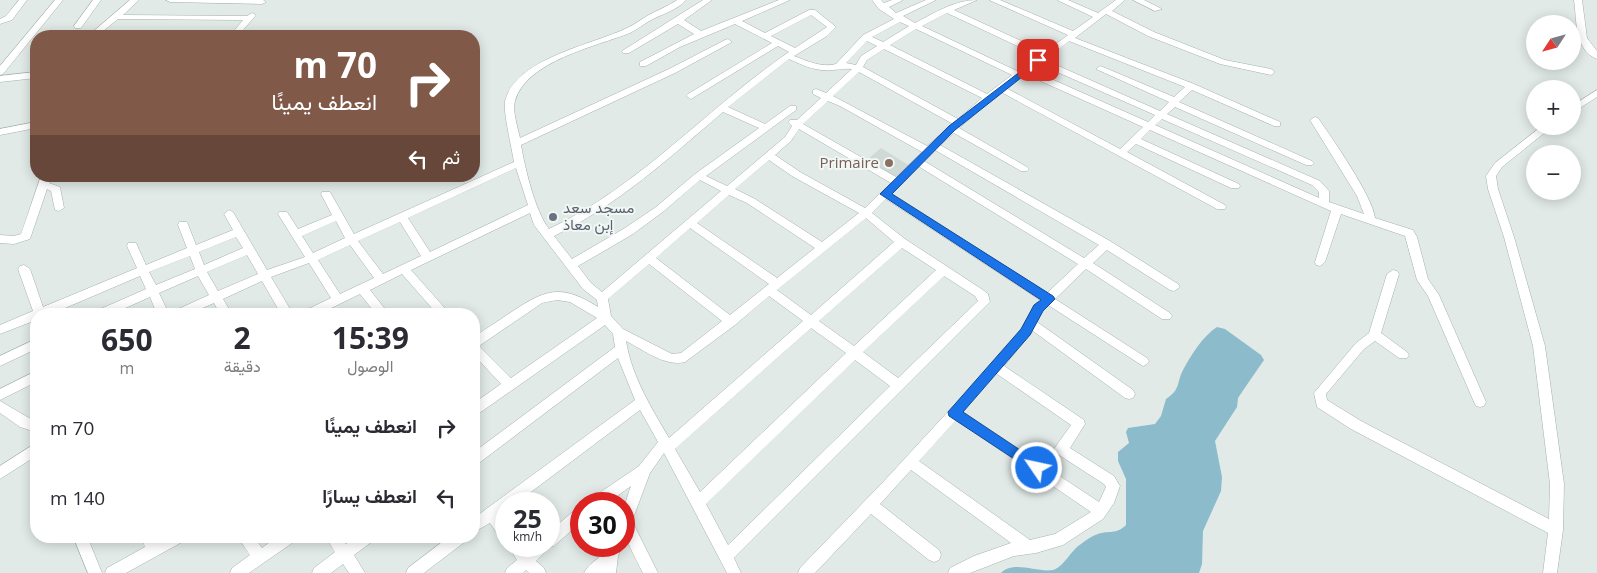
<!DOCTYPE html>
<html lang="ar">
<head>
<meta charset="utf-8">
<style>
	:root { --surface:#fff; --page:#f7f7f7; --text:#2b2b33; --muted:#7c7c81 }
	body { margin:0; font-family:"Open Sans",Vazirmatn,sans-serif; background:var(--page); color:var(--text); direction:rtl; height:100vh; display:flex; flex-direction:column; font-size:19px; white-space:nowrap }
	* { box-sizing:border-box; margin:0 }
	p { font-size:16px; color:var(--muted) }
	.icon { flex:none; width:28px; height:28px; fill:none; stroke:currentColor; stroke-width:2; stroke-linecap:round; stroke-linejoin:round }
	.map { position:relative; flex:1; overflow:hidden; direction:ltr }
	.details { position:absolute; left:30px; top:308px; width:450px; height:235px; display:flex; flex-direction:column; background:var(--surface); border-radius:20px; box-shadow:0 2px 12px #0003; direction:rtl }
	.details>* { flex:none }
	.top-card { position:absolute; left:30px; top:30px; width:450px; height:152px; border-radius:20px; box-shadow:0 2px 12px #0003; direction:rtl; background:#805948; color:#fff; overflow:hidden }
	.needle { width:32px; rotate:234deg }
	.buttons { position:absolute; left:1526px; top:15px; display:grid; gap:10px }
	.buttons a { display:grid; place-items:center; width:55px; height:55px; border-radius:50%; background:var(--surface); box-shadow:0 2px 12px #0003; font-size:25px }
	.speed { position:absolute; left:495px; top:492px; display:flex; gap:10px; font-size:25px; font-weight:700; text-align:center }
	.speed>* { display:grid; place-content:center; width:65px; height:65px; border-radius:50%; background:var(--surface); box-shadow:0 2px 12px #0003; line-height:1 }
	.speed small { font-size:12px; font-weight:400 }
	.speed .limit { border:8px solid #d22; background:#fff; color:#111 }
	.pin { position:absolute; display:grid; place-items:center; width:42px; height:42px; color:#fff; margin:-21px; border-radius:10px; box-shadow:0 2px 8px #0006 }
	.me { position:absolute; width:55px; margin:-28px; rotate:304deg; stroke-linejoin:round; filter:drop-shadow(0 0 4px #0008) }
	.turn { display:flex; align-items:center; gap:18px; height:105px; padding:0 20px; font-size:22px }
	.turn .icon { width:65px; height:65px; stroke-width:2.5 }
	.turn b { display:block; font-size:35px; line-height:42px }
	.then { display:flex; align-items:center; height:48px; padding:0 20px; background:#0003; gap:10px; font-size:19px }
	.eta { display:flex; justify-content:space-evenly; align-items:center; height:85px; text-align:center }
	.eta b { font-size:30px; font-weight:700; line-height:35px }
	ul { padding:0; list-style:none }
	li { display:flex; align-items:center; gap:15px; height:70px; padding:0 20px }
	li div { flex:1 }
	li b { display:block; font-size:19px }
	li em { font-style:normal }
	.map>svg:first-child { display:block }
	.built { fill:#cfdad6 }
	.water { fill:#8cbbcc }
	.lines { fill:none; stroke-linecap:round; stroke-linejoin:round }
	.minor-casing { stroke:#a4b2ae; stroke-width:1 }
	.minor { fill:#fff; fill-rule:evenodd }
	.route { fill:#1a73e8; stroke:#114b97 }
	.education-dot { fill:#8d6e63; stroke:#f1f7f5; stroke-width:2 }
	.worship-dot { fill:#6b7280; stroke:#f1f7f5; stroke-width:2 }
	.labels { text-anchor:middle; stroke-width:4; stroke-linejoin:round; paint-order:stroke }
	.education-label { font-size:15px; fill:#785e54; stroke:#f1f7f5; text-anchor:end }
	.worship-label { font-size:15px; fill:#5b616d; stroke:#f1f7f5; text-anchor:start }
</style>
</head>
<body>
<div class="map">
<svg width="1597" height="573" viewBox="0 0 1597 573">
	<rect width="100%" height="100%" fill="#e1eae7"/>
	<path class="built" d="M881 148 910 166 897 178 867 160Z"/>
	<path class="water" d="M1217 327 1225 329 1261 355 1264 360 1244 389 1238 398 1237 407 1215 441 1222 477 1221 491 1203 531 1202 564 1199 573H1001C1014 560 1037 573 1053 570 1064 567 1071 550 1081 544 1086 540 1092 536 1098 534 1109 530 1116 535 1126 525V479L1118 461V452L1129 443 1126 432 1128 428 1155 424 1161 416 1166 399C1181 389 1176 384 1183 370 1191 355 1203 336 1217 327Z"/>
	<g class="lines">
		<defs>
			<g id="minor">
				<path d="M19 0H27L12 20 0 24V19L6 16Z"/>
				<path d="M55 0H63L3 74 0 75V66Z"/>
				<path d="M93 0H101L81 28H75L74 26Z"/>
				<path d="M130 0H139L123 15 247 16 252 13 256 15 238 36H230L243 20 118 19 97 36H88Z"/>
				<path d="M166 0H263L266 2 262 4 170 2Z"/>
				<path d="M677 0H686C677 10 665 13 653 19 645 23 638 29 630 33 597 46 526 61 515 101 512 111 518 128 520 138L669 69 725 40 728 39 732 42 675 73 521 145C525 168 535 211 549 229 640 186 707 108 789 52L778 46 691 99 686 96 688 94 772 43 735 24 680 47 646 66H640V62L694 34 678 24 629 53H623L622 51 703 0H712L684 20 701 31 779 0H790L742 21 765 33 809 10H815L836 27 827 36 794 56C807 61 822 68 836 64L863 35 894 19 879 9 872 0H881L884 3 892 0H903L889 7 896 13 926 0H936L903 16 915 23C934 13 955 0 977 0L954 10 1045 52 1068 35 989 0H1000L1073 31 1093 17 1057 0H1068L1098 13 1116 0H1125L1112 11 1154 32 1225 60 1271 69 1275 72 1271 75 1220 64 1148 36 1106 14 1075 38 1194 84 1280 122V126H1274L1192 90 1179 102 1312 161 1314 163 1312 165H1306L1175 107 1167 114 1320 181 1329 191V202L1364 214 1357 196 1310 120 1315 117 1318 118C1332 138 1373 197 1375 218L1413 230 1417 237 1428 279 1439 295 1486 402 1484 406 1480 407 1476 406 1474 402 1428 296 1417 280 1405 236 1341 214 1325 262 1320 266 1316 265 1315 262 1331 211 1150 130 1141 139 1239 184 1240 186 1239 188H1231L1136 144 1127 152 1225 205 1226 207 1225 209H1217L1001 92 959 128 1027 167 1029 169 1027 171H1021L954 133 940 145 1110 241 1178 284 1180 287 1174 291 1170 290 1107 250 1093 263 1170 313 1172 316 1170 319H1162L1086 269 1055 299 1147 358 1149 361 1147 364 1143 366 1048 305 1042 311 1037 322 1133 390 1135 394 1133 398 1129 399 1125 398 1033 331 1004 366 1084 420 1085 424 1070 448 1114 476 1120 486 1114 503 1103 519 1063 545 1036 553 1014 556 970 573H948L950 568 974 556 1011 543 911 470 880 504 939 550 941 555 939 560 934 562 929 560 871 514 815 573H798L800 568 885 480 992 364 1022 329 1034 305 1040 300 886 199 872 213 905 239 983 290 988 294 990 302 734 558 741 573H727L664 453 650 473 632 521 658 573H643C625 537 616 526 631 486L606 504H587L589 500 639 466 658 442 640 410 515 504H506V510L500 515 506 523V540L501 539 490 523 474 532V518L635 400 618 358 479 463 474 465V452L615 347 613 334 605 325 478 414 474 415V403L501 384 474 355V337C487 328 500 320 513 311 546 289 562 284 598 307L597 300 583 289 534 225 530 213 411 270 450 314H437L402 274 370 290 389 314H376L360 294 319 314H302L304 311 331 298 309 263 271 277 293 314H281L262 281 223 299 232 314H220L214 303 189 314H172L174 311 209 295 198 276 159 293 169 314H157L150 297 112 314H94L96 311 146 289 140 276 51 314H36V320L0 334V325L33 311 18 269 20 266 24 265 30 269 43 307 137 268 127 246 128 243H136L146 265 187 248 178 225 179 222H187L196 245 233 230 224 214 229 210 233 212 267 270 305 257 278 214 279 212H287L298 229 332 215 321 194 322 192H330L354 234 514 162C512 149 503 112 505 101 516 58 592 45 627 28 634 25 640 20 647 16 657 10 667 7 677 0ZM947 13 1039 56 1017 71 922 26ZM811 15 827 27 795 48 771 36ZM900 22 909 26 883 42 872 37ZM916 29 1012 75 987 94 890 45ZM867 41 877 46 861 56 856 65 846 63ZM1069 41 1185 87 1174 97 1103 67 1100 66 1096 69 1169 102 1160 111 1045 60ZM884 49 982 98 958 119 863 67 867 60ZM789 59C802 65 817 72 832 70 839 70 844 68 852 69L826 93 816 89 813 90V94L821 98 797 120H790L788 122 792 126 785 137 727 186 706 176 796 110V106H790L765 124 728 107ZM1039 64 1155 115 1148 122 1031 70ZM859 72 953 124 927 146 833 96ZM1025 74 1143 127 1120 149 1006 88ZM828 101 840 106 922 152 896 177 803 124ZM723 112 759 128 695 174 656 207 625 228 572 259 554 236C618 205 669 158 723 112ZM1162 119 1312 185 1319 192V198L1155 125ZM799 129 891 183 865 208 800 172 775 155 791 141ZM935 150 1099 245 1084 258 924 161ZM769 160 792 176 859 213 822 242 755 199 735 189ZM918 166 1078 264 1047 293 891 193ZM516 168 528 205 430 252 408 218ZM700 180 721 191 602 292 591 283 578 266 633 234 664 211ZM729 195 747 203 815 248 777 278 697 223ZM866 218 894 242 811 315 777 290ZM336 221 345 238 313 253 302 236ZM400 222 421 256 383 274 358 241ZM690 228 769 284 730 315 656 258ZM236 237 243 248 204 265 199 252ZM350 245 374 278 340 294 318 260ZM902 248 936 270 854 346 819 321ZM247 255 258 274 218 291 207 272ZM190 256 195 269 156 285 149 272ZM649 264 722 321 681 353 672 354 623 329 611 316 608 299ZM944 276 975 296 978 301 898 378 863 352ZM769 296 803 321 669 438C651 407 632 377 626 341 644 350 665 367 685 362L735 325ZM557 300 570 302 597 318 511 378 479 346 542 303ZM811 328 846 353 700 492 675 449ZM855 360 890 386 728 545 706 504ZM997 374 1071 425 1054 449 1056 453 1104 484 1106 487 1099 502 963 412ZM956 420 1091 512 1055 534 1030 540 919 461Z"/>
				<path d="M1133 0H1144L1162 9 1155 11Z"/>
				<path d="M1574 0H1582L1587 38 1597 51V59C1574 50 1577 20 1574 0Z"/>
				<path d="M36 72V78L0 82V76Z"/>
				<path d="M36 89V106L31 103 32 92Z"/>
				<path d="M1597 90V97L1572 113V106Z"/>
				<path d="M36 122V128L0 135V129Z"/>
				<path d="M1542 126H1553L1502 167 1496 176 1498 189 1514 237 1545 346 1564 484 1563 530 1557 573H1543L1548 533 1351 429 1317 407 1314 393 1356 343 1369 333 1387 274 1393 270 1397 271 1399 274 1381 333 1407 352 1409 355 1407 358H1399L1375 341 1364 349 1326 394 1327 400 1361 421 1549 519 1550 484 1533 346 1504 237 1488 189 1486 176 1495 163Z"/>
				<path d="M41 176H51L49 183 60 187 64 208 59 211 55 210 51 191 47 189 30 239 14 244 0 243V235L14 236 21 234Z"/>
				<path d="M36 339V349L0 366V356Z"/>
				<path d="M36 371V382L0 400V389Z"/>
				<path d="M0 401 36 422V432L20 427 0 413Z"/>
				<path d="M36 443V456L0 479V466Z"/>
				<path d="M581 507V522L554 546 550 547 536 561 544 568 546 573H529L526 570 523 573H505L507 568 517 560 508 546H524L527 551 532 546H549V532L576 509Z"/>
				<path d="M73 536H87L102 573H88Z"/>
				<path d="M141 536H155L157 541 165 536H186L184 541 126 573H105L107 568 145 547Z"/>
				<path d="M237 536H253L262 548 278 536H297L295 541 249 573H230L232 568 250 555Z"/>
				<path d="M325 536H340L346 544 356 536H375L373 541 354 555 365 573H349L343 564 331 573H312L314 568 335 552Z"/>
				<path d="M450 536H468L466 541 424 573H406L408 568Z"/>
				<path d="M608 546H622L618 556 616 573H584C589 562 603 558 608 546Z"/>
			</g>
		</defs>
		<use href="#minor" class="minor-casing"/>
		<use href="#minor" class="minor"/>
	</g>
	<path class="route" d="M1038 58 1041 59V62L955 130 892 194 1053 296 1055 299 1043 311 1030 335 963 412 1041 464 1043 468 1041 472 1037 474 949 416 948 412 1021 329 1034 305 1041 300 880 194 949 126Z"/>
	<circle class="education-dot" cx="889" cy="163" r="5"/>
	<circle class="worship-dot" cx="553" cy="217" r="5"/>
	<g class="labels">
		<g class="education-label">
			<text x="879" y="168">Primaire</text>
		</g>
		<g class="worship-label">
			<text x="563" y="213">مسجد سعد<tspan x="563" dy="17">إبن معاذ</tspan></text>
		</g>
	</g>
</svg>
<div class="buttons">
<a><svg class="needle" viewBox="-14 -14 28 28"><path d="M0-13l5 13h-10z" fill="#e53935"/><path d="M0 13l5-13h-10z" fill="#7c7c81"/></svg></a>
<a>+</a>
<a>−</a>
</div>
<div class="speed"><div>25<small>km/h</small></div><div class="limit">30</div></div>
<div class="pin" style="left:1038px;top:60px;background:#d93025"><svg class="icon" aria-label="arrive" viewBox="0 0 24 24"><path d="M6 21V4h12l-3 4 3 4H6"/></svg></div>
<svg class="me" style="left:1037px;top:468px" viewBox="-20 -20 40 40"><circle r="17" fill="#1a73e8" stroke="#fff" stroke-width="3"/><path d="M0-11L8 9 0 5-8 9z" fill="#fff"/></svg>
<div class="top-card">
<div class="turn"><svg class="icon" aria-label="right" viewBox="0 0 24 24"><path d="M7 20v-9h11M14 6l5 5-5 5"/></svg><div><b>70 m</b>انعطف يمينًا</div></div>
<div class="then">ثم<svg class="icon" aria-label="left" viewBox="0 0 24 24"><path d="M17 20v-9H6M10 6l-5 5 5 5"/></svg></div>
</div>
<section class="details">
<div class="eta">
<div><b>15:39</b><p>الوصول</p></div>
<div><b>2</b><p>دقيقة</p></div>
<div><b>650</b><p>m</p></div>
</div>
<ul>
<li><svg class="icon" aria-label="right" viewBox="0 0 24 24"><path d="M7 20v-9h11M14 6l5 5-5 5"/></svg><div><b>انعطف يمينًا</b></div><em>70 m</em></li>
<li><svg class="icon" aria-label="left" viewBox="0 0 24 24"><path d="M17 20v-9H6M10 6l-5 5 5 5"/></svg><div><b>انعطف يسارًا</b></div><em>140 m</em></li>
</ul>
</section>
</div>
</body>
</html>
